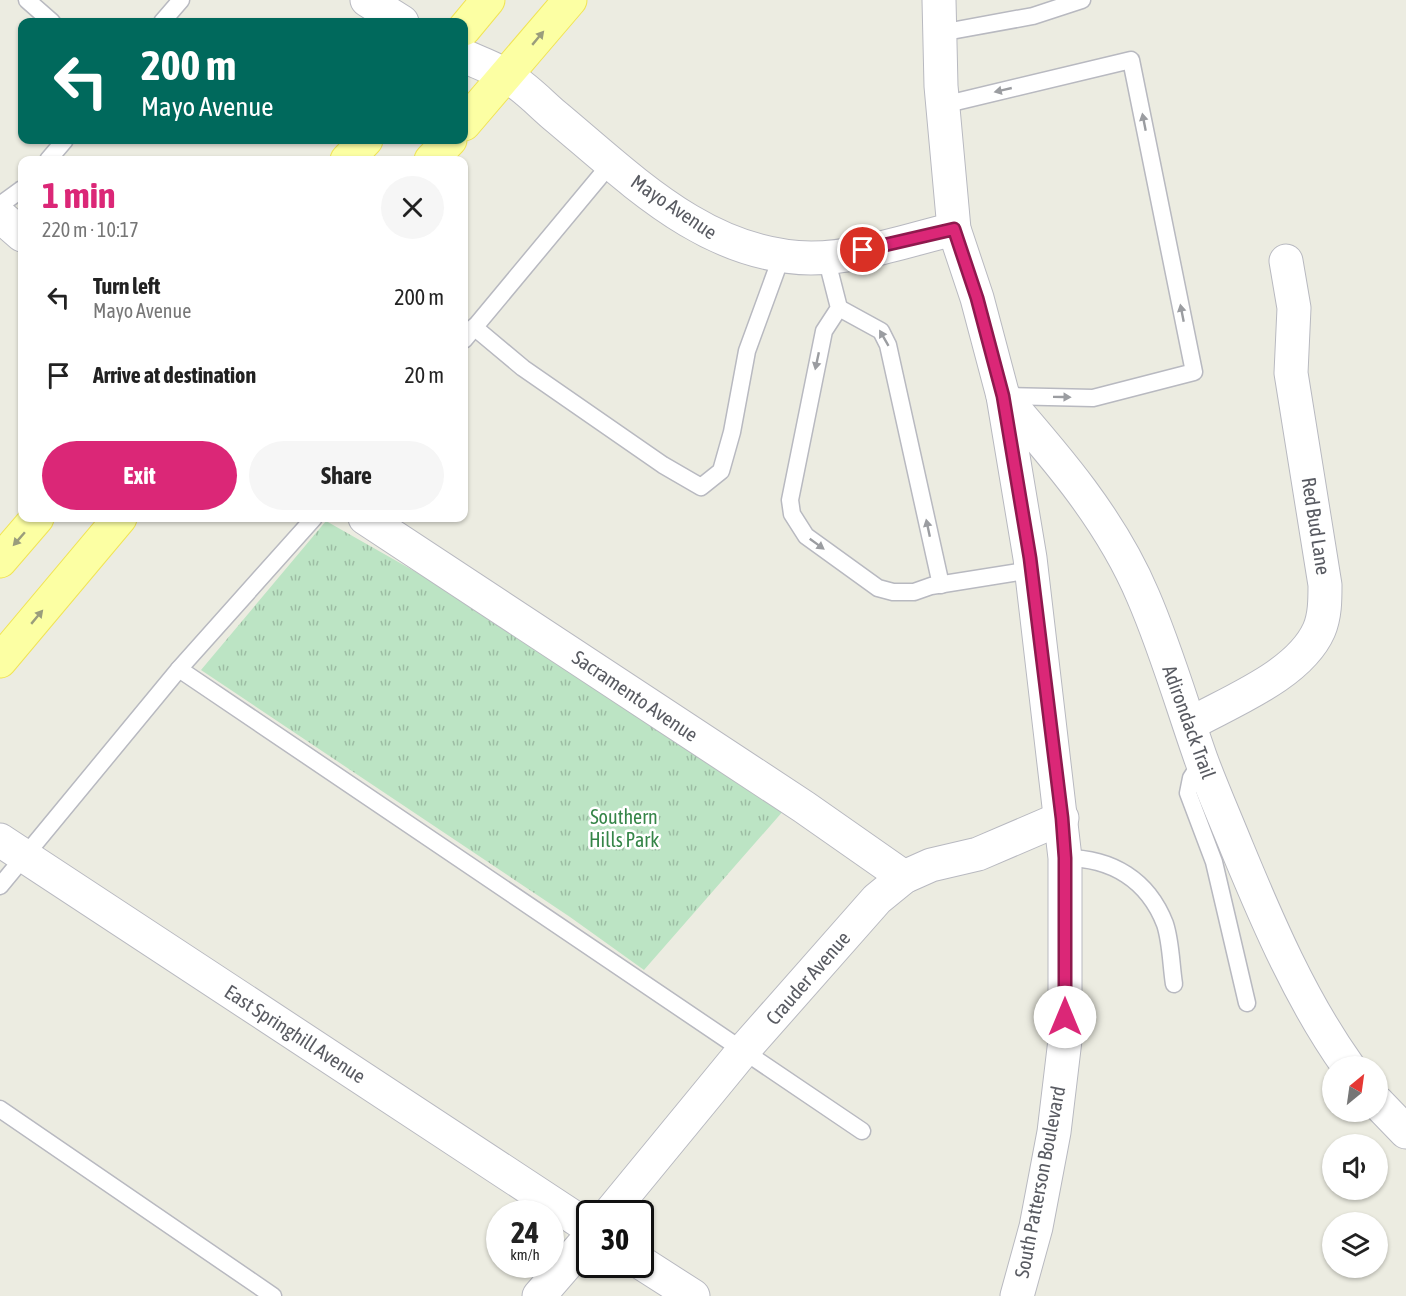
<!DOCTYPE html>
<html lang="en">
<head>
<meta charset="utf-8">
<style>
	:root { --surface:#fff; --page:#f6f6f6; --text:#222; --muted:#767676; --accent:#db2777 }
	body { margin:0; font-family:"Asap Condensed",sans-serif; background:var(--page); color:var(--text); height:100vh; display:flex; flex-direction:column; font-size:22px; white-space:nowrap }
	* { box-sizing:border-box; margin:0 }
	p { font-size:20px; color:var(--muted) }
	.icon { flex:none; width:33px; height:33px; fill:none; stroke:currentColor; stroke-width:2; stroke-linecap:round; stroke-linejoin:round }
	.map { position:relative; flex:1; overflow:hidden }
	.panel { position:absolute; left:18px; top:156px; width:450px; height:366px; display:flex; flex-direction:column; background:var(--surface); border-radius:12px; box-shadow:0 2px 4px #0004 }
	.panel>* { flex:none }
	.hud { position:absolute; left:18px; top:18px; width:450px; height:126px; border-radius:12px; box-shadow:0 2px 4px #0004; background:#00695c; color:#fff; overflow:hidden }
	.needle { width:39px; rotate:29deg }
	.tools { position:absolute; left:1322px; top:1056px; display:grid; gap:12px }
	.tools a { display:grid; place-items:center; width:66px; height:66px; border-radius:50%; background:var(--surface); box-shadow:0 2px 4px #0004; font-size:30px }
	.speed { position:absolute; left:486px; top:1200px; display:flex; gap:12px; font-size:30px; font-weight:700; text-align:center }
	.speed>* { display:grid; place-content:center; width:78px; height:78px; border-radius:50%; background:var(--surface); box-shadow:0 2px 4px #0004; line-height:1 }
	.speed small { font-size:15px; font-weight:400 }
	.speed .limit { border:3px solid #111; border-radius:9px; background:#fff; color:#111 }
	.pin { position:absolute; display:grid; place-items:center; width:51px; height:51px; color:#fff; margin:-26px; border:3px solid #fff; border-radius:50%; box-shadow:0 2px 6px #0007 }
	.me { position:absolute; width:66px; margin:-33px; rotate:0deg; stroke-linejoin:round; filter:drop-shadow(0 0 4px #0008) }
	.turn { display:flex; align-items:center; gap:21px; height:126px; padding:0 24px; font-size:27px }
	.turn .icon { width:78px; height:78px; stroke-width:2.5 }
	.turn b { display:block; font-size:42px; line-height:51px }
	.round { display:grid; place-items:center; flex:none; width:63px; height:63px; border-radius:32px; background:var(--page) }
	.headline { display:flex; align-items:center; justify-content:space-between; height:102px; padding:0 24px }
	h1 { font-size:36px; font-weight:700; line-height:45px; color:var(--accent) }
	.primary-button { display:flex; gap:12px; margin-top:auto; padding:12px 24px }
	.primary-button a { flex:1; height:69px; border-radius:36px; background:var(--accent); color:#fff; font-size:24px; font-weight:700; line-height:69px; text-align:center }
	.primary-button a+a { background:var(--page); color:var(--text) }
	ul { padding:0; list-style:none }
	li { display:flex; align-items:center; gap:18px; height:78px; padding:0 24px }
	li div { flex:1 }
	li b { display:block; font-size:22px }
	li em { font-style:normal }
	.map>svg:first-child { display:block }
	.park { fill:url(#park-tufts) }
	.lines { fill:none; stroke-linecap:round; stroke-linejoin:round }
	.lane-casing { stroke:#b8b9c0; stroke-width:19 }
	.street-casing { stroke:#b8b9c0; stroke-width:35 }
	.primary-casing { stroke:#f1e455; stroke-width:35 }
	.lane { stroke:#fff; stroke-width:16 }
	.street { stroke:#fff; stroke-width:33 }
	.primary { stroke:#fcffa3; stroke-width:33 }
	.oneway { fill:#9a9d7c }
	.oneway2 { fill:#9b9da1 }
	.route-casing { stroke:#8e194d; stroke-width:15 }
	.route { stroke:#db2777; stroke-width:10 }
	.labels { text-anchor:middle; stroke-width:5; stroke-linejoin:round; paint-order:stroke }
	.street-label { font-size:20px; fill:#595b62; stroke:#fff }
	.park-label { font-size:20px; fill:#358548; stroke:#fff }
</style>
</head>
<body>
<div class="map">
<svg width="1406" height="1296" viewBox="0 0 1406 1296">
	<defs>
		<pattern id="park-tufts" width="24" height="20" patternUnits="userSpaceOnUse" patternTransform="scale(1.5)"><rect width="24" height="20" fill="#bce4c4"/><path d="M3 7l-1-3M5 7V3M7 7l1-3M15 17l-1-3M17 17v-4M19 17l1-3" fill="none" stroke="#9cbca3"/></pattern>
	</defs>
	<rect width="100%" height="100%" fill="#ecece1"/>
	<path class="park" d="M326 521 423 576 784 810 644 970 570 917 201 670Z"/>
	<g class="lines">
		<defs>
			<g id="lane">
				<path d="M27 0 52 22"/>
				<path d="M162 22 181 0"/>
				<path d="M940 33 1033 16 1082 0"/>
				<path d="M943 105 1131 60 1194 372 1093 398 1004 396"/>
				<path d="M48 160 65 140"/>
				<path d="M0 205 22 189"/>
				<path d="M826 257 839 308 824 331 790 500 792 514 806 536 878 588 893 592H914L931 586 1032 570"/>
				<path d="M839 308 881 331 888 345 941 585"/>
				<path d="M474 327 523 368 663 465 701 487 721 471 732 432 747 351 782 255"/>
				<path d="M464 340 612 162"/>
				<path d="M179 669 862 1131"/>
				<path d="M1202 761 1191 778 1188 793 1214 862 1247 1003"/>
				<path d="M1065 858C1112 858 1148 880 1165 924 1171 942 1171 965 1174 984"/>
				<path d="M0 886 179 669 314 518"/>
				<path d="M0 1109 273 1296"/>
			</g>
			<g id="street">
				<path d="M367 0 402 22"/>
				<path d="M939 0 941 86 954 229 977 298 1003 396 1030 558 1065 858V1040L1054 1132 1036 1227 1017 1296"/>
				<path d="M464 56C477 62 492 67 505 75 523 85 539 102 554 115 630 178 706 257 811 258 858 258 908 240 954 229"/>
				<path d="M0 216 22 235"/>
				<path d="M1003 396C1057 458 1111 520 1143 596 1166 649 1182 705 1201 759 1212 789 1225 818 1237 848 1268 923 1301 1000 1348 1066"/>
				<path d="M365 518 804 807 904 877"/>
				<path d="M1190 724C1231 701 1299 675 1319 630 1325 616 1325 600 1325 585L1291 373 1294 308 1286 261"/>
				<path d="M0 840 590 1228"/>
				<path d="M1377 1102 1406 1132"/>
				<path d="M609 1214 742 1052 877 899 904 877 931 865 978 854 1062 818"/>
				<path d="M640 1262 693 1296"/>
				<path d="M539 1296 590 1237"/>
			</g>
			<g id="primary">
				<path d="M464 29 488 0"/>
				<path d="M464 124 570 0"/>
				<path d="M347 160 366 140"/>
				<path d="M431 160 450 140"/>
				<path d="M0 561 37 518"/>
				<path d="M0 661 120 518"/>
			</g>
		</defs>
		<use href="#lane" class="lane-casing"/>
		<use href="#street" class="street-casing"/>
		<use href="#primary" class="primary-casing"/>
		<use href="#lane" class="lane"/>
		<use href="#street" class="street"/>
		<use href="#primary" class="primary"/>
	</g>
	<defs><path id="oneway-solid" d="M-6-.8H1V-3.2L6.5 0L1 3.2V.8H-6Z" transform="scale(1.5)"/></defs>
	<g class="oneway">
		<use href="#oneway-solid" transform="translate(538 38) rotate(-50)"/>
		<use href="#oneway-solid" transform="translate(19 539) rotate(131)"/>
		<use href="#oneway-solid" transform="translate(37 617) rotate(-50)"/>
	</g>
	<g class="oneway2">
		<use href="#oneway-solid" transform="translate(1003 90) rotate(167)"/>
		<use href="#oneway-solid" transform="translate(1144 122) rotate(-101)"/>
		<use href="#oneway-solid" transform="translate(1182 313) rotate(-101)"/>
		<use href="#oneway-solid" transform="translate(884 338) rotate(-120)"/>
		<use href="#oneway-solid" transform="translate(817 361) rotate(102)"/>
		<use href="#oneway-solid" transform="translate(1062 397) rotate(1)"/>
		<use href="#oneway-solid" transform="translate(928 528) rotate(-102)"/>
		<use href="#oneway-solid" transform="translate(817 544) rotate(36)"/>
	</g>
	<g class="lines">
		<defs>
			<path id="route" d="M863 250 954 229 977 298 1003 396 1030 558 1062 818 1065 858V1017"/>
		</defs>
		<use href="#route" class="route-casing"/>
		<use href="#route" class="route"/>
	</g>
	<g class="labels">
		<g class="street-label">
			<text transform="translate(674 207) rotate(34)" y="7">Mayo Avenue</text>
			<text transform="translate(1316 526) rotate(81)" y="7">Red Bud Lane</text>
			<text transform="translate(635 696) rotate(34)" y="7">Sacramento Avenue</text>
			<text transform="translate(1189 722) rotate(70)" y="7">Adirondack Trail</text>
			<text transform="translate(808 978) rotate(-49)" y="7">Crauder Avenue</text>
			<text transform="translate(295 1034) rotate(33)" y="7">East Springhill Avenue</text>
			<text transform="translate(1040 1182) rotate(-79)" y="7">South Patterson Boulevard</text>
		</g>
		<g class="park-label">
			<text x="624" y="824">Southern<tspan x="624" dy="23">Hills Park</tspan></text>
		</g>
	</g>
</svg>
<div class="tools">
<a><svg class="needle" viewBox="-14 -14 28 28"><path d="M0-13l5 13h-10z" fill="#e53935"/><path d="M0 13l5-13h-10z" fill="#767676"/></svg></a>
<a><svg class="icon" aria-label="sound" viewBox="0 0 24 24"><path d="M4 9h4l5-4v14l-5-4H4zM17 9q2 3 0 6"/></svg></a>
<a><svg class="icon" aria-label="layers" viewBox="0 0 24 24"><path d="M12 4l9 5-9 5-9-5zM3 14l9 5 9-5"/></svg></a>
</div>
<div class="speed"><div>24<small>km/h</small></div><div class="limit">30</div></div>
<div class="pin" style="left:863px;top:250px;background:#d93025"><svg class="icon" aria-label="arrive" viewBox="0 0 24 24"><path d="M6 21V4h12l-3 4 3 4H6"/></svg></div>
<svg class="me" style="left:1065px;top:1017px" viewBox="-20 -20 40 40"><circle r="19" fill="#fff"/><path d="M0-13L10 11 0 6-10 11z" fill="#db2777"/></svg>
<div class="hud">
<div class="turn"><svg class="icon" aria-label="left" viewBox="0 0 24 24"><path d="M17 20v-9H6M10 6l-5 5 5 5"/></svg><div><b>200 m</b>Mayo Avenue</div></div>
</div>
<section class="panel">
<div class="headline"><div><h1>1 min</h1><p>220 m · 10:17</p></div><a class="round"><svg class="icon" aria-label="close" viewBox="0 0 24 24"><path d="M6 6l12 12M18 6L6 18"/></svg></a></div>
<ul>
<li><svg class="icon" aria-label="left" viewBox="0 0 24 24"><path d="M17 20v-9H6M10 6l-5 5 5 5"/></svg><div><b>Turn left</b><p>Mayo Avenue</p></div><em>200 m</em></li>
<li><svg class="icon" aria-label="arrive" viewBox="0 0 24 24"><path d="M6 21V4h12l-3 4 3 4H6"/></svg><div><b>Arrive at destination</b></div><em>20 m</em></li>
</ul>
<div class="primary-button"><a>Exit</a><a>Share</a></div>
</section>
</div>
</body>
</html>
